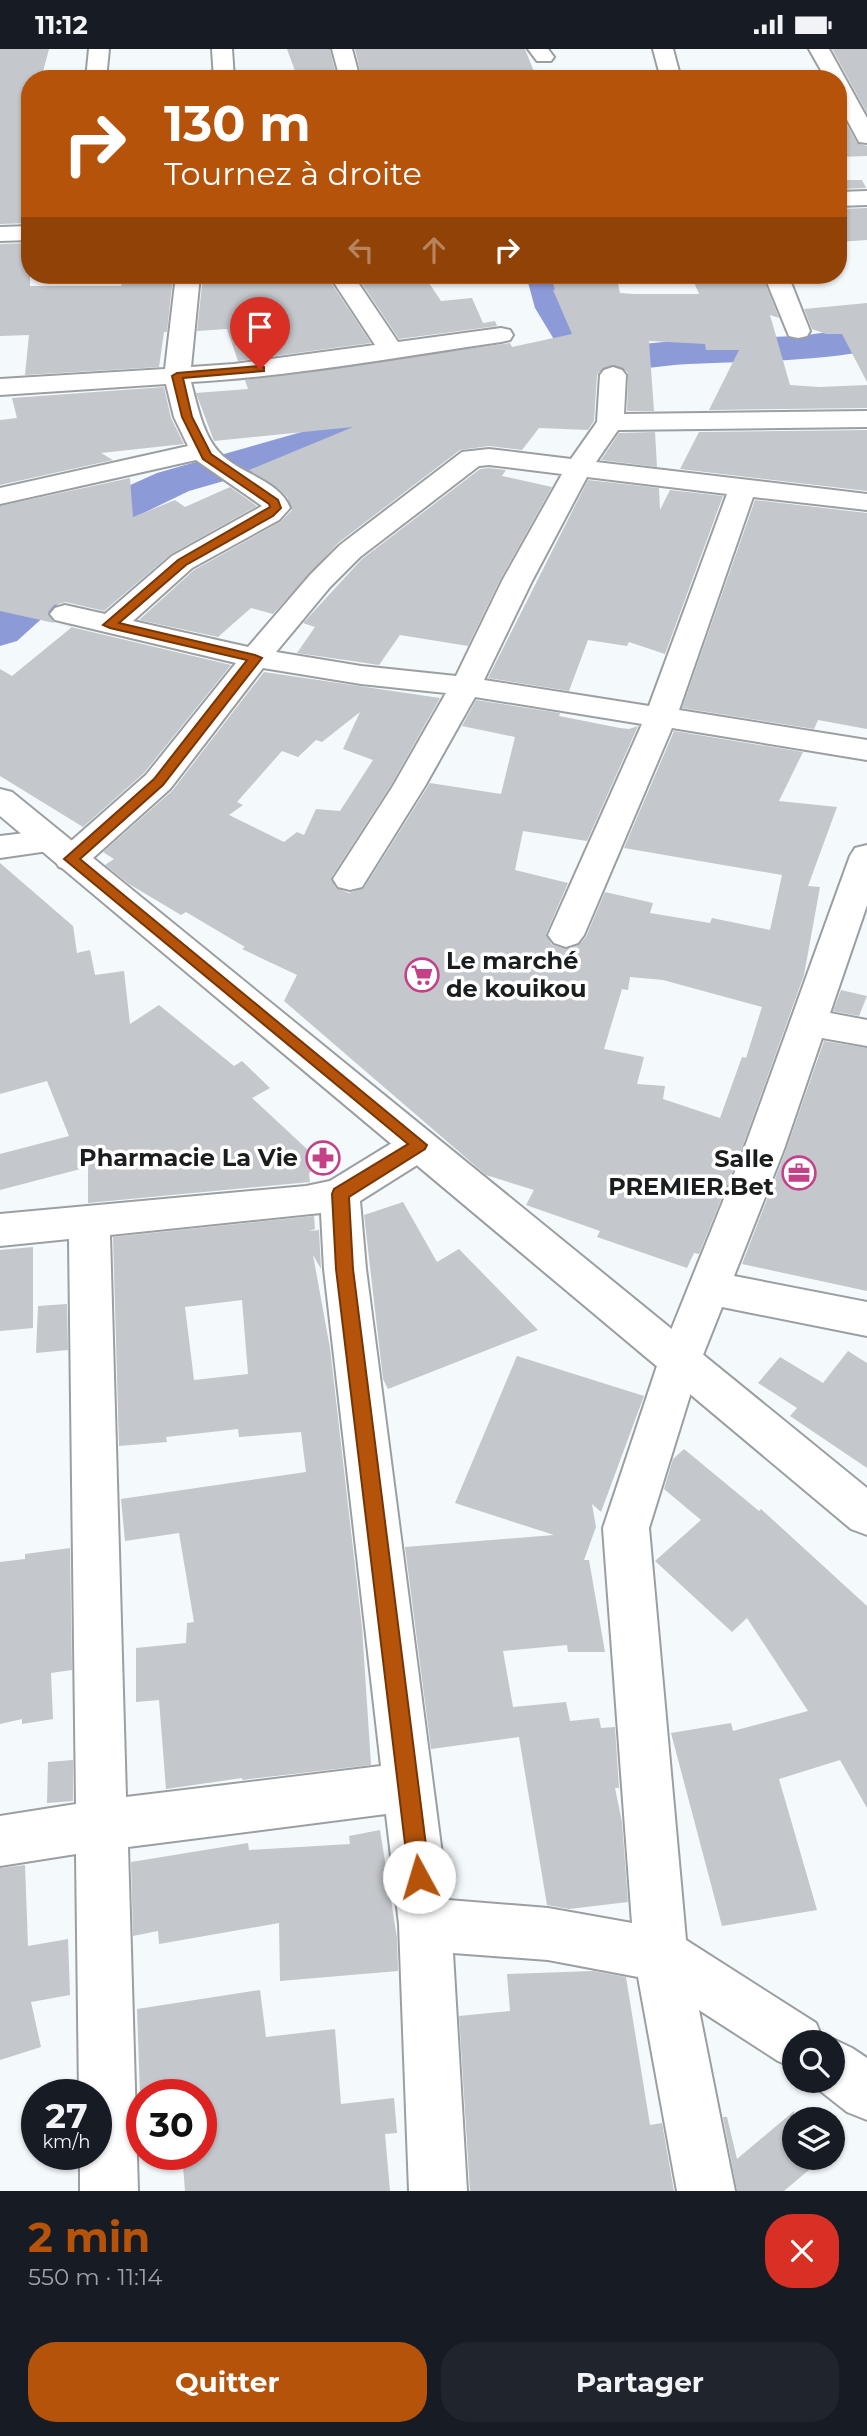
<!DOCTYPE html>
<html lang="fr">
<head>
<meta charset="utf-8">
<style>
	:root { --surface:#171b24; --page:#20242c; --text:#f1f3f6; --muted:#9ea1a6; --accent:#b45309 }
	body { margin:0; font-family:Montserrat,sans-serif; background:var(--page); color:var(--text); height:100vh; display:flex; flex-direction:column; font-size:26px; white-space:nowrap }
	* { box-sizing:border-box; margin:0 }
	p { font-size:23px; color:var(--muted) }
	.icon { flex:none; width:38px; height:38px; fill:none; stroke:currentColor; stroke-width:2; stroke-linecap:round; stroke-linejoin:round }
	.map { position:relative; height:2142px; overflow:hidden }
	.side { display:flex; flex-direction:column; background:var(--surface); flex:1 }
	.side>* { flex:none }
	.top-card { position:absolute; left:21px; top:21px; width:826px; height:214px; border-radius:28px; box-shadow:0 2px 5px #0004; background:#b45309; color:#fff; overflow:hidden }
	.tools { position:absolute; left:782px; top:1981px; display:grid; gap:14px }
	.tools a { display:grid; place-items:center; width:63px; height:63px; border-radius:50%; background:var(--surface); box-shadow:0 2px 5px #0004; font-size:35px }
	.speed { position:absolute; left:21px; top:2030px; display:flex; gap:14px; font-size:35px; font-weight:700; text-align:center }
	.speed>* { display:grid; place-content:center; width:91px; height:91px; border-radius:50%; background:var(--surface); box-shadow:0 2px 5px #0004; line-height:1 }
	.speed small { font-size:18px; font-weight:400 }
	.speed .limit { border:10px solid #d22; background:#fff; color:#111 }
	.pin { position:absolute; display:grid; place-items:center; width:60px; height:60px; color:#fff; margin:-72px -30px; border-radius:50% 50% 50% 0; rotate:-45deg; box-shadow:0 0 7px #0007 }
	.pin .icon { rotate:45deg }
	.me { position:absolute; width:77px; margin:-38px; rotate:354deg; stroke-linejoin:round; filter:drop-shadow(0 0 5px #0008) }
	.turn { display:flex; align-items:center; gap:24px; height:147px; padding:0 28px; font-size:32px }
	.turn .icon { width:91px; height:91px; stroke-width:2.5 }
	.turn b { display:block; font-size:49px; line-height:60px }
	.lanes { display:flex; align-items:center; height:66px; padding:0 28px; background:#0003; justify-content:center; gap:35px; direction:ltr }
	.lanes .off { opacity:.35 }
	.round { display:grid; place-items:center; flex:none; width:74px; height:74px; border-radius:28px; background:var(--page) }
	.headline { display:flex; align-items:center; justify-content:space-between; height:119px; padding:0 28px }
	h1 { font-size:42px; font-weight:700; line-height:52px; color:var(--accent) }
	.action { display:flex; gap:14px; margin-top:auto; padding:14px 28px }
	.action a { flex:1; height:80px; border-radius:28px; background:var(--accent); color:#fff; font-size:28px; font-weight:700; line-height:80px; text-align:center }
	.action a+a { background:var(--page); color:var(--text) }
	.status { display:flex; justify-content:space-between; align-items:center; height:49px; padding:0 35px; background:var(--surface); direction:ltr }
	.status svg { height:19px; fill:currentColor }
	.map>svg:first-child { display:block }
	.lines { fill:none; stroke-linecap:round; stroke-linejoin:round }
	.river { fill:#8c9ad8; fill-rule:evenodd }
	.building { fill:#c4c7cb; fill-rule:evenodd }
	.minor-casing { stroke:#9b9fa1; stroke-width:4 }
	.major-casing { stroke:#9b9fa1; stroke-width:4 }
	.highway-casing { stroke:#9b9fa1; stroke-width:4 }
	.minor { fill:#fff; fill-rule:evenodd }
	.major { fill:#fff; fill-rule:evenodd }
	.highway { fill:#fff; fill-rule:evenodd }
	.route { fill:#b45309; stroke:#753606; stroke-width:2 }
	.labels { text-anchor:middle; stroke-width:7; stroke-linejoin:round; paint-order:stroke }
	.poi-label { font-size:24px; font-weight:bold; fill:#1b1d1e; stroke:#fff; text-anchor:end }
</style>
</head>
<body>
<div class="status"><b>11:12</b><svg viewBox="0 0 49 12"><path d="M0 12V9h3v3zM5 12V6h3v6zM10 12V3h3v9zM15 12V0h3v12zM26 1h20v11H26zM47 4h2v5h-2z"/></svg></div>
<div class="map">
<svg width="867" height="2142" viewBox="0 0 867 2142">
	<rect width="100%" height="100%" fill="#f4f9fb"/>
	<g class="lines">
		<g class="river">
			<path d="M526 226H564L575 259 600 299 685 291 799 287 867 278V302C808 313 749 312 689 315 637 318 608 329 555 316L549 307 558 297 535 259Z"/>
			<path d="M400 355 415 359 421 368 415 377 189 442 129 471 93 502 68 546 17 592 0 597V556L32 528 58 485 97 451 157 424Z"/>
		</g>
	</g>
	<g class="building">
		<path d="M0 0H49L41 30H30V174L0 175Z"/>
		<path d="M287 0H330L337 30H298Z"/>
		<path d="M355 0H525L537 30H362Z"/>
		<path d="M832 0H867V64Z"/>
		<path d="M838 60 857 94 867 97V107L838 108Z"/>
		<path d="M838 131H862L866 139 838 140Z"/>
		<path d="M867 159V191L838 193V160Z"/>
		<path d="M30 194V237H122L114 226 173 227 167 283H164L159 318 25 326 29 286 0 287V195Z"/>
		<path d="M318 226 320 230 328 229 371 294 238 312 227 280 197 282 203 227Z"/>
		<path d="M356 226H398L401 234 427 231 441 252 472 249 483 274 495 272 497 277 399 290Z"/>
		<path d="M550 226H616L620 244 634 245H699L691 226H762L779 269 770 266 790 336 819 338 867 336V359L709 361 739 301H706L705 295 649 292 654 362H627L628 324 623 319 614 316 603 319 597 326 594 372 588 381 539 379 522 401 489 397 460 401 338 494 273 565 251 559 218 588 139 571 194 521 280 473 292 461 287 448 279 440 249 421 353 378 214 392 196 344 248 340 245 331 510 294 512 298 572 285 553 241H555Z"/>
		<path d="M867 254V333L842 285H826L812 280 804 260Z"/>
		<path d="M164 338 171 369 184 395 101 404 113 411 0 436V371L17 369 12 349Z"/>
		<path d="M867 381V442L680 420 699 383Z"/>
		<path d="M655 383 657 418 601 411 619 384Z"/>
		<path d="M489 419 506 421 502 427 552 438 500 531 468 597 400 586 379 616 297 604 315 578 303 574 362 510 480 420Z"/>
		<path d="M130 429 133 468 175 451 185 458 230 438 257 457 171 505 104 562 66 553 54 556 48 563 54 574 231 616 144 724 83 778 0 727V620L12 627 72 578 0 562V457Z"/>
		<path d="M588 431 659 439 660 461 670 441 723 447 665 605 629 593 627 597 588 591 569 642 488 629Z"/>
		<path d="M755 451 867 464V680L818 671 814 680 682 659Z"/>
		<path d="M264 623 440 649 391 736 331 829 336 839 349 844 364 839 430 734 501 745 515 688 462 677 476 651 560 664 559 667 620 679 629 680 638 677 587 792 523 782 515 821 568 834 546 885 552 896 565 900 579 896 586 888 605 843 653 854 650 864 710 874 712 869 770 881 782 826 624 799 674 682 803 703 779 752 837 758 808 837 820 838 804 926 742 1099 699 1205 694 1204 687 1219 597 1188 600 1182 526 1156 534 1141 486 1126 284 952 297 926 242 900 245 898 186 863 181 866 129 835 105 816 114 810 103 803 172 742ZM360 663 343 700 373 711 340 762 316 760 304 786 297 783 284 793 229 766 243 756 237 753 282 702 298 708 316 691 322 693ZM630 928 663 931 762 958 746 1009 742 1008 720 1069 663 1050 665 1037 637 1035 644 1008 604 1000 622 940 628 941Z"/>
		<path d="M0 814 73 877 77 904 90 901 95 926 124 922 130 975 159 956 234 1017 242 1012 270 1039 252 1049 323 1115 309 1124 310 1133 88 1154V1118L0 1141V1105L69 1087 47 1032 0 1045Z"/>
		<path d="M841 941 867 947 859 967 833 962Z"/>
		<path d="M824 992 867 999V1242L742 1215 786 1101Z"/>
		<path d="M403 1153 437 1213 459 1200 538 1281 388 1340 383 1330 364 1166Z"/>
		<path d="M314 1167 315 1180 309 1182 319 1181 321 1220 313 1206 330 1299 362 1578 371 1716 242 1731V1729L166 1740 159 1651 136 1653V1599L186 1594 187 1574 194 1573 179 1484 125 1492 121 1450 306 1423 301 1383 239 1388 238 1380 166 1388 167 1393 119 1397 113 1188ZM242 1251 248 1325 194 1331 185 1258Z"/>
		<path d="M33 1198V1279L0 1282V1201Z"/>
		<path d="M67 1255 68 1301 36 1304 38 1257Z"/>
		<path d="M848 1302 867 1314V1419L790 1367 797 1359 758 1334 780 1308 823 1334Z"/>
		<path d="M517 1307 644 1347 601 1463 592 1455 596 1478 584 1511H589L605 1603H568L567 1596 503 1602 513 1658 566 1653 570 1672 599 1669 601 1679 615 1678 619 1739H615L622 1773 628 1853 569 1860 547 1856 519 1688 431 1700 405 1498 554 1486 455 1454Z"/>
		<path d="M684 1400 759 1462 761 1460 867 1557V1759L840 1711 779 1730 817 1861 722 1877 671 1684 731 1674 733 1682 808 1662 747 1569 732 1583 655 1512 701 1471 664 1440 673 1410Z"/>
		<path d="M70 1499 72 1621 51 1624 53 1670 22 1675V1670L0 1675V1513L25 1510V1505Z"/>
		<path d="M73 1711V1752L47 1754 48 1713Z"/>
		<path d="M380 1781 397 1889 398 1922 280 1932 279 1874 159 1895 158 1882 133 1887 131 1813 248 1794 249 1801 350 1795 349 1787Z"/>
		<path d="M25 1816 28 1897 68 1890 70 1946 31 1953 41 1998 0 2011V1819Z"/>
		<path d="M593 1922 626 1928 650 2076 662 2074 674 2142H470L459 1967 510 1962 507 1925Z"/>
		<path d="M260 1941 266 1988 335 1980 341 2055 394 2049 397 2084 385 2085 390 2142H185L182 2105H201V2046H140L137 1960Z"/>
		<path d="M794 2062V2109H823L784 2142H737L723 2068H727L737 2110Z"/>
	</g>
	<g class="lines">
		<defs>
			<g id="minor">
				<path d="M89 0H109L106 30H86Z"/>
				<path d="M212 0H232L234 30H214Z"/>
				<path d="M332 0H352L360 30H340Z"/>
				<path d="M528 0H548L554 8 551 12H537Z"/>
				<path d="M653 0H673L681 30H661Z"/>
				<path d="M809 0H829L867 69V94L859 93 838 54V30H826Z"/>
				<path d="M176 226H200L191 318 234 315 375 296 329 226H353L398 293 501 279 510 281 513 286 510 291 501 293C398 308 295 327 191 333 197 356 203 386 219 403 237 424 280 431 290 459L279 471 192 519 133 572 248 598 310 526 340 496 462 403 489 400 571 410 597 373 600 326 604 321 613 318 622 321 626 326 624 365 867 362V378L618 381 596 413 867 445V461L753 448 679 661 867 691V711L672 679 584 886 578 894 566 898 554 894 548 886 642 675 475 648 425 737 362 838 350 841 338 838 333 830 393 737 446 644 361 635 263 619 170 740 83 818 71 821 59 818 54 810 62 800 0 809V787L50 781 62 784 67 792 62 800 146 726 236 614 55 571 50 565 55 559 65 556 105 565 172 507 262 457 196 411 0 455V439L188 397 174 368 166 335 0 346V330L165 320ZM489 416 562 425 502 532 456 627 361 617 276 603 330 538 360 508 479 417ZM587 428 727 445 649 657 484 631 532 532Z"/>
				<path d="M764 226H788L810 282 807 287 798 289 789 287Z"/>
				<path d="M867 796V856L830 964 867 971V997L822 989 784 1100 734 1227 867 1253V1287L722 1258 701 1311 649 1479 686 1891 816 1974 824 1993H794V2019L778 2012 699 1961 735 2142H677L638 1928 548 1911 453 1904 467 2142H409L399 1875 386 1765 128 1798 138 2142H80V2105H96V2046H79L76 1805 0 1817V1767L76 1755 69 1190 0 1197V1165L306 1137 330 1132 405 1086 419 1081 433 1086 438 1096 433 1106 360 1152 366 1220 448 1851 548 1859 632 1874 603 1479 659 1311 744 1100 850 807 855 799ZM321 1164 324 1220 381 1717 126 1748 110 1186Z"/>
				<path d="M833 1990 852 1999 867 2009V2071L847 2063 814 2037 811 2032H833V1993H826Z"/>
			</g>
			<g id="major">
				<path d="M867 142V156L838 157V143Z"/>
				<path d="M30 177V191L0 192V178Z"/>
			</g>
			<path id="highway" d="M0 740 12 743 867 1439V1486L851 1480 0 767Z"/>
		</defs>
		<use href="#minor" class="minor-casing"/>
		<use href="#major" class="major-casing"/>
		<use href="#highway" class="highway-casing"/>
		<use href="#minor" class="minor"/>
		<use href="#major" class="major"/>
		<use href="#highway" class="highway"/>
	</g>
	<path class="route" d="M260 317 264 318V322L183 329 192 368 211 405 278 451 281 459 273 467 186 516 119 574 255 606 262 609 163 736 80 810 427 1096 425 1100 349 1148 353 1220 430 1828 427 1836 419 1839 412 1836 409 1828 336 1220 332 1145 334 1140 408 1095 64 810 154 730 247 611 110 579 103 576 178 511 270 458 269 455 203 410 182 368 172 327 177 324Z"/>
	<defs>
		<symbol id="supermarket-ring" viewBox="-11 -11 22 22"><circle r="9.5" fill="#fff" stroke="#c44188" stroke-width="1.5"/><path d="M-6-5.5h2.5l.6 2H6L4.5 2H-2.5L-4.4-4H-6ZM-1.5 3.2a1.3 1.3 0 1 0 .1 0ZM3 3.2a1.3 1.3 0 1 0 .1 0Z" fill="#c44188"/></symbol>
		<symbol id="pharmacy-ring" viewBox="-11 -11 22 22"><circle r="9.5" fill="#fff" stroke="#c44188" stroke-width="1.5"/><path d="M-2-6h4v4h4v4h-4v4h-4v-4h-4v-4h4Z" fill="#c44188"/></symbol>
		<symbol id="office-ring" viewBox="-11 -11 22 22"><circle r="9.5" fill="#fff" stroke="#c44188" stroke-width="1.5"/><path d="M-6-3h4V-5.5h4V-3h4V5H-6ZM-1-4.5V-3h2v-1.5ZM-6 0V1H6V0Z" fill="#c44188"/></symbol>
	</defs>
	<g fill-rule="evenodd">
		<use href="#supermarket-ring" x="403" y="907" width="38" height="38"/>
		<use href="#pharmacy-ring" x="304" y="1090" width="38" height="38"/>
		<use href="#office-ring" x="780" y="1105" width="38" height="38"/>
	</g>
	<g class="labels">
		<g class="poi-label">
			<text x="446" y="920" text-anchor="start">Le marché<tspan x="446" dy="28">de kouikou</tspan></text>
			<text x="298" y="1117">Pharmacie La Vie</text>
			<text x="774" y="1118">Salle<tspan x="774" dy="28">PREMIER.Bet</tspan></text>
		</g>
	</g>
</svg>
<div class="tools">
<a><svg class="icon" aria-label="search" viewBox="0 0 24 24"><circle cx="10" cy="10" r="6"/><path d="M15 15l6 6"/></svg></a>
<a><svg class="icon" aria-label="layers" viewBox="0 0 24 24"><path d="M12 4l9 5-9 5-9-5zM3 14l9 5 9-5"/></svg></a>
</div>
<div class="speed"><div>27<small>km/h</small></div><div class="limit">30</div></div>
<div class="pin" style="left:260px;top:320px;background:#d93025"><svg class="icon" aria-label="arrive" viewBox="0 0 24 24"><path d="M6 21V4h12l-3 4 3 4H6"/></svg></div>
<svg class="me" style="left:419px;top:1828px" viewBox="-20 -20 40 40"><circle r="19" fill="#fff"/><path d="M0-13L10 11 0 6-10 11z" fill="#b45309"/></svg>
<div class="top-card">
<div class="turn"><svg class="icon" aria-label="right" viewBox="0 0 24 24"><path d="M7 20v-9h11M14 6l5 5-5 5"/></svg><div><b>130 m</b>Tournez à droite</div></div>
<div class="lanes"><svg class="icon off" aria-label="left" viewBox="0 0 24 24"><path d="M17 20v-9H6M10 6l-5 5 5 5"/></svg><svg class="icon off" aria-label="ahead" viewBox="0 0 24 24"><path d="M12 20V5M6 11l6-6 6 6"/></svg><svg class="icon" aria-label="right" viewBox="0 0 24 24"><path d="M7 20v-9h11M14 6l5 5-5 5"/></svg></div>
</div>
</div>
<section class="side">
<div class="headline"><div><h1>2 min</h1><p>550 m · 11:14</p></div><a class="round" style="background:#d93025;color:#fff"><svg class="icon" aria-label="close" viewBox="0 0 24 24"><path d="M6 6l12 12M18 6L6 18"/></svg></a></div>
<div class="action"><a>Quitter</a><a>Partager</a></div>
</section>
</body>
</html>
